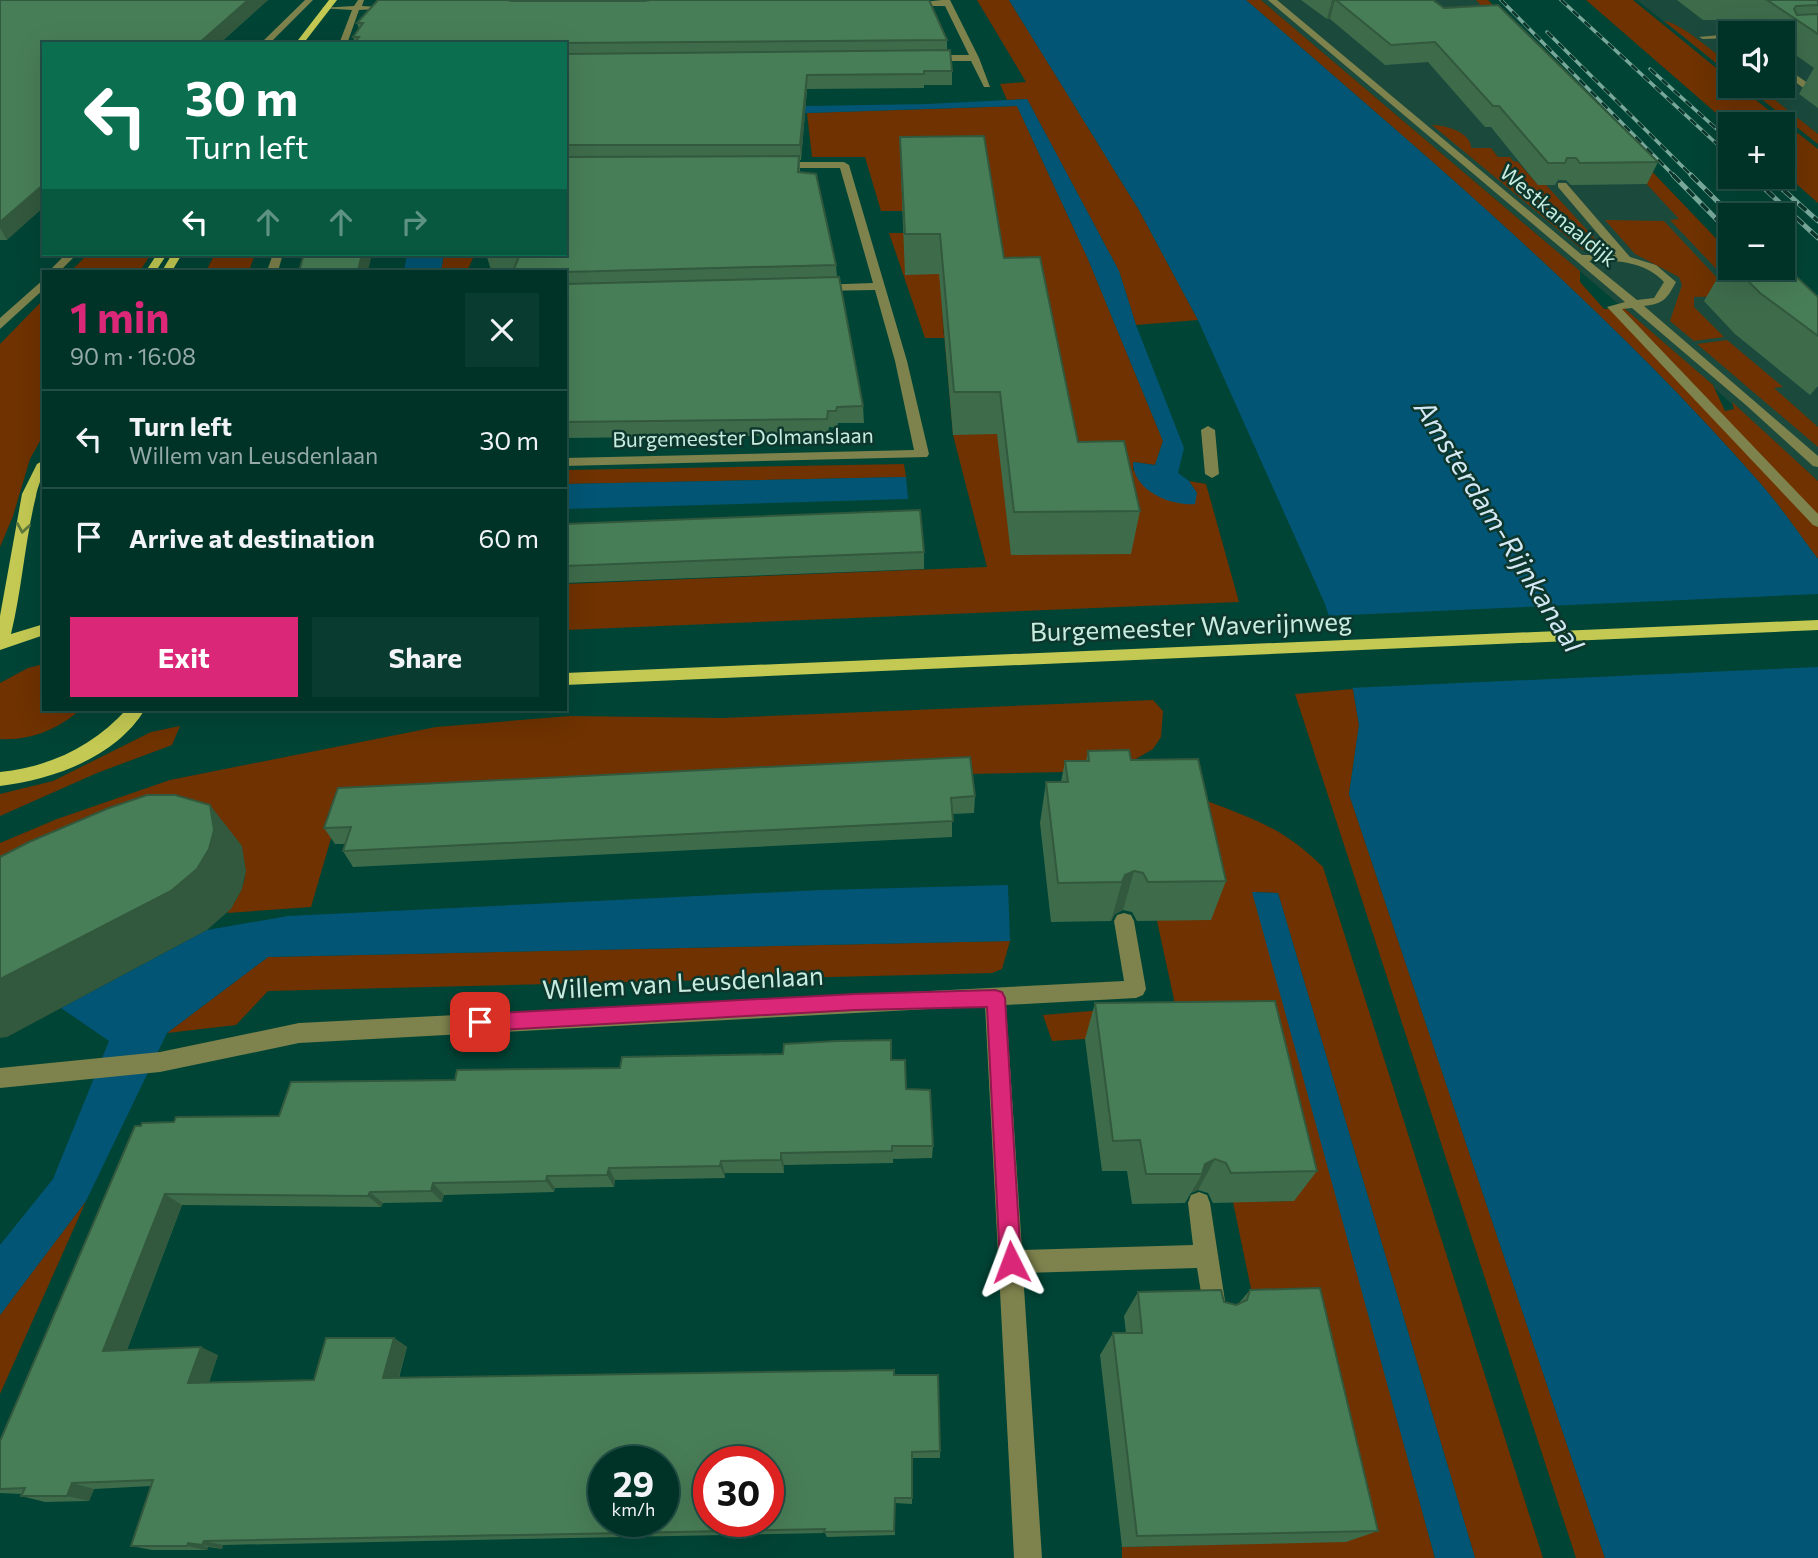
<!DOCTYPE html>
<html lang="en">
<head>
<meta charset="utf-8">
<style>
	:root { --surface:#003328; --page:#0a3b30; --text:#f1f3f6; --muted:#95aaa8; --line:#224e45; --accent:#db2777 }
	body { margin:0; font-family:Commissioner,sans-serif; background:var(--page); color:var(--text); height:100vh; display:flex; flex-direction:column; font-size:26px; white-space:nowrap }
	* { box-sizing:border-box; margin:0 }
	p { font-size:23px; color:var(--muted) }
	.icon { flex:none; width:38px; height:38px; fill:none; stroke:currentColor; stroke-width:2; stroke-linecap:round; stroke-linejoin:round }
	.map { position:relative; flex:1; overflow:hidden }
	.panel { position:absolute; left:42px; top:270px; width:525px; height:441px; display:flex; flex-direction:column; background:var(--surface); border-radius:0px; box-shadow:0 7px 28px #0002,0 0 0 2px var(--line) }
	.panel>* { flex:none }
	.hud { position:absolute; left:42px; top:42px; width:525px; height:214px; border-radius:0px; box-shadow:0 7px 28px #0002,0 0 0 2px var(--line); background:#0b6e4f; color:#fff; overflow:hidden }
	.controls { position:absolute; left:1718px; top:21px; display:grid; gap:14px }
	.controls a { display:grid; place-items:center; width:77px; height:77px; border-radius:0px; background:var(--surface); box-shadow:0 7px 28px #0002,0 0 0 2px var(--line); font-size:35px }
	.speed { position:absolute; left:588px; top:1446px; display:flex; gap:14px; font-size:35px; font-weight:700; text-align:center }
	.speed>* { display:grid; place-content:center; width:91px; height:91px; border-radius:50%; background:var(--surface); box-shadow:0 7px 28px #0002,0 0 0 2px var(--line); line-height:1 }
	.speed small { font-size:18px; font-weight:400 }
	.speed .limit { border:10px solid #d22; background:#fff; color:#111 }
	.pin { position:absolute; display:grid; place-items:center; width:60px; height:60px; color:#fff; margin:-30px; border-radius:14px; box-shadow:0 4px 10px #0006 }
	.me { position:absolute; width:77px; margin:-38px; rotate:357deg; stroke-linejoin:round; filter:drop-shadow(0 0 5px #0008) }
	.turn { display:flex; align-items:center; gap:24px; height:147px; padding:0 28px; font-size:32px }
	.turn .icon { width:91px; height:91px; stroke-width:2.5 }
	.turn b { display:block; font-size:49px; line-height:60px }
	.lanes { display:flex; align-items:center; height:66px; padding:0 28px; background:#0003; justify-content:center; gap:35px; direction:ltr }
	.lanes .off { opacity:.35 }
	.round { display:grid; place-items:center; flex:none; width:74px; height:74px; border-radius:0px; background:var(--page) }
	.summary { display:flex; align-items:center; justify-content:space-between; height:119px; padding:0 28px }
	h1 { font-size:42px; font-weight:700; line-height:52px; color:var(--accent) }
	.button { display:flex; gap:14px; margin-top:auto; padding:14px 28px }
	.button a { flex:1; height:80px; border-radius:0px; background:var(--accent); color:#fff; font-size:28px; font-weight:700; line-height:80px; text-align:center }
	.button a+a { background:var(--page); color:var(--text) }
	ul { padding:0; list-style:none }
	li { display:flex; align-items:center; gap:21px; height:98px; padding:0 28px; border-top:2px solid var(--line) }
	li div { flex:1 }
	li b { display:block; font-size:26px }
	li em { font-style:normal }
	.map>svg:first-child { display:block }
	.built { fill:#1b4a3d }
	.green { fill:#6f3200 }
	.water { fill:#025574 }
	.pier { fill:#004435 }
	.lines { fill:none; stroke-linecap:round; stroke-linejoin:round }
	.minor { fill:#7e824c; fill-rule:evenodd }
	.major { fill:#c3c952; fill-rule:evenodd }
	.rail-far1-casing { stroke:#77a89a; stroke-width:3.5 }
	.rail-casing { stroke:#77a89a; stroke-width:5 }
	.rail-far1 { stroke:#0d372c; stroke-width:2.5; stroke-dasharray:8; stroke-linecap:butt }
	.rail { stroke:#0d372c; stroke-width:3.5; stroke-dasharray:10; stroke-linecap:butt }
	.wall { fill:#3e6c4b }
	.shaded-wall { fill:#32583d }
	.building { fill:#487e57; stroke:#32583d; stroke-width:2; fill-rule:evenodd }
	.oneway { stroke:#5f793d }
	.route { fill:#db2777; stroke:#8e194d; stroke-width:2 }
	.labels { text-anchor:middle; stroke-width:5; stroke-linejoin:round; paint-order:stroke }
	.far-street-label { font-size:21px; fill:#c8ecdf; stroke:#0d372c }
	.street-label { font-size:26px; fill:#c8ecdf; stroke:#0d372c }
	.water-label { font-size:28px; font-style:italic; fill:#d3e8f4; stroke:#0d372c }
</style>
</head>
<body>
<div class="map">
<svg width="1818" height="1558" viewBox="0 0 1818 1558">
	<rect width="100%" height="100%" fill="#004435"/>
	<g class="built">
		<path d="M1261 0H1476L1731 254V268L1818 345V481L1655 335Z"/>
		<path d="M1637 0H1818V144L1745 86H1783V33H1731V75Z"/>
	</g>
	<g class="green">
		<path d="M977 0H1009L1139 210 1198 320 1136 325 1119 271 1027 99 1007 100 1000 84 1026 82Z"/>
		<path d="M1246 0H1261L1580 271V282L1604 309 1624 308 1713 385 1725 411 1734 409 1732 402 1818 481V559C1799 534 1781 507 1760 483 1605 306 1424 154 1246 0Z"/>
		<path d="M1476 0H1488L1731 254V268L1723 276 1670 220 1679 219Z"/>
		<path d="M1586 0H1633L1731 80V86H1738L1818 149V203L1783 172V124L1731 126Z"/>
		<path d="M1664 21C1678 21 1718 55 1731 66V75Z"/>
		<path d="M1745 86H1757L1818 134V144Z"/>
		<path d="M1017 106 1088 259 1163 441 1155 465 1134 462 1133 470 1197 493 1189 481 1206 484 1239 602 565 630V584L987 567 953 435 941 299 944 338H925L889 233H916L914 211H881L865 157H812L807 113Z"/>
		<path d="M1432 125C1448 125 1472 134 1471 148H1491L1498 157H1510L1513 161 1518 162 1538 185H1546L1608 253 1583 250Z"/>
		<path d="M1605 220 1664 221 1734 296 1694 297V307L1724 337 1694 341 1670 321 1682 285 1679 277 1635 254Z"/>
		<path d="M88 254H151L140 271H71Z"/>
		<path d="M215 254H255L249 271H206Z"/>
		<path d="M444 254H475L467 271H441Z"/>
		<path d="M44 299V434L30 459 13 516 0 547V344Z"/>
		<path d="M1727 340 1783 387 1774 388 1818 427V447L1697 344Z"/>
		<path d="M904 464 906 477 565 484V470Z"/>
		<path d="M44 664V709H81C59 729 30 741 0 739V683L28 668Z"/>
		<path d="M1353 689 1359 725 1349 794 1605 1558H1576L1295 694Z"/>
		<path d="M1153 700 1163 711 1161 737 1153 749 1115 771 969 774 341 804 311 907 227 913C240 896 252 875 241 854L0 920V843L57 819 170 780 436 727 570 716 723 718Z"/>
		<path d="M180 726 172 745 97 773 0 816V794L53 781 151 732Z"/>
		<path d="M1207 801C1257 820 1284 829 1323 867L1543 1558H1475L1278 893 1253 892 1435 1558H1122V1547L1346 1541 1256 1313 1233 1202 1293 1201 1085 1039 1052 1041 1043 1015 1175 1004 1157 921Z"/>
		<path d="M1010 941 1002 969 992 973 268 991 236 1025 167 1033 268 957Z"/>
		<path d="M86 1201 0 1394V1315Z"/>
	</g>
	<g class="water">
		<path d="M1009 0H1246C1424 154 1605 306 1760 483 1781 507 1799 534 1818 559V1558H1605L1349 794 1359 725 1353 689 1325 604 1198 320 1139 210Z"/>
		<path d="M1027 99 1119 271 1136 325 1184 448 1178 473 1189 481 1197 493 1195 504C1171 506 1133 491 1133 462L1155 465 1163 441 1088 259 1017 106 807 113 565 115V110L927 104Z"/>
		<path d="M407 254H444L441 271H404Z"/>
		<path d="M906 477 908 499 565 509V484Z"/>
		<path d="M1008 885 1010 941 268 957 167 1033 86 1201 0 1315V1245L53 1179 109 1041 61 1008 207 930 288 916 821 890Z"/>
		<path d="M1252 892 1278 893 1475 1558H1435Z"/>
	</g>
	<path class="pier" d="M1818 594V667L1349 688 1325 616Z"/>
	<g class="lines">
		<g class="minor">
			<path d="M305 0H313L269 44H260Z"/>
			<path d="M358 0H364L362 6 398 8 359 10 347 44H339L352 10 320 8 354 6Z"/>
			<path d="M942 0H950L979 58 990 87H984L971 61H930L926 58 930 55H969L945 6H907L903 4Z"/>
			<path d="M1268 0H1277L1582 255H1616L1558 187V183H1566L1630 257 1656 265 1676 282C1667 299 1663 304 1644 306L1818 456V467L1813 466 1747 406 1632 308 1622 309 1818 514V527L1813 525 1607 307 1625 302ZM1589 261C1616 260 1645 261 1664 282L1654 298 1637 300Z"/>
			<path d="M1731 34V38L1703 39 1699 37Z"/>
			<path d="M1783 66 1818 90V95H1813L1783 73Z"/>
			<path d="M844 162 849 165 907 361 929 454 927 457 565 466V458L914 450 895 361 875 290 817 291 811 288 817 285 873 283 840 168H779L774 165 779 162Z"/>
			<path d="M66 254H77L60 271H49Z"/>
			<path d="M273 254H283L278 271H267Z"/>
			<path d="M44 279V289L0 329V318Z"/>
			<path d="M1208 426 1215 430 1219 474 1212 478 1205 474 1201 430Z"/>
			<path d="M1124 913 1131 915 1134 921 1146 989 1143 995 1136 998 1006 1005 1022 1250 1193 1245 1188 1203 1191 1195 1199 1192 1207 1195 1210 1203 1227 1314 1224 1323 1215 1326 1206 1323 1197 1268 1023 1273 1042 1558H1014L985 1006 299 1043 160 1072 0 1088V1068L160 1052 299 1023 1124 981 1114 921 1117 915Z"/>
		</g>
		<g class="major">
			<path d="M329 0H337L303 44H295Z"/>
			<path d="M157 254H167L156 271H146Z"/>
			<path d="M172 254H182L172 271H162Z"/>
			<path d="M44 460C44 477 39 481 36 496 25 540 22 589 11 634L44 624V635L0 650V616L22 494 37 464Z"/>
			<path d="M1818 620V630L565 685V673Z"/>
			<path d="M127 709H145C117 757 52 780 0 786V772C50 767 93 746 127 709Z"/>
		</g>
		<defs>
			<g id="rail-far1">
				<path d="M1501 0 1675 177"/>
				<path d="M1561 0 1731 157"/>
				<path d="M1547 32 1693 177"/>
				<path d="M1650 69 1731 142"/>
			</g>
			<g id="rail">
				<path d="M1673 175 1731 234"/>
				<path d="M1691 175 1731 215"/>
				<path d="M1752 177 1818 238"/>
				<path d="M1769 177 1818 221"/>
			</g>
		</defs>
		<use href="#rail-far1" class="rail-far1-casing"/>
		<use href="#rail" class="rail-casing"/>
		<use href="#rail-far1" class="rail-far1"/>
		<use href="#rail" class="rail"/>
	</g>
	<g class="wall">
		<path d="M0 0H268L219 44H44L7 240H0Z"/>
		<path d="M378 0H929L947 40V50L952 71V85H924V88L807 89 801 160H800V172L836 265 837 277 863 406 864 423H838L837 428 829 427 828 435 565 438V271L491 270 486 254H565V44H355L353 37 359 29 357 23Z"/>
		<path d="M1301 0H1433L1658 162 1647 184 1571 185 1566 180H1558L1555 185H1538L1491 127H1485L1428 62 1385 65 1330 19H1327Z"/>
		<path d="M1677 0H1818V108L1799 94 1814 68 1783 46V33H1765L1747 20H1703Z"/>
		<path d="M900 137 1004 258 1078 442 1140 511 1131 554 1011 555 997 434 953 435 939 274 905 275 901 176Z"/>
		<path d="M1728 260H1731V268H1783L1818 297V386L1810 395 1735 334 1704 301Z"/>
		<path d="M565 524 924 552V569L565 583Z"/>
		<path d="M1088 751 1131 760 1226 881 1211 920 1137 921 1132 912 1123 910 1115 914 1111 921 1051 922 1040 823 1046 782H1061L1065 761H1086Z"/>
		<path d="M975 796 974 813 952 814V837L353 867 343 851 345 844H335L324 828Z"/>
		<path d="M1095 1003 1317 1171 1294 1201 1213 1203 1208 1193 1198 1190 1191 1193 1185 1203 1132 1204 1127 1171H1102L1085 1039Z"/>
		<path d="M891 1060 933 1146 932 1158 893 1159V1163L784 1165V1173H725V1178L615 1180 614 1187 555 1188 554 1192 444 1195 442 1202 383 1203 381 1207 182 1205 127 1350 218 1355 209 1382 314 1380 394 1338 407 1347 399 1378 894 1375 940 1451V1458H912V1504L895 1503V1535L827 1537 825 1533 223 1545 222 1549 208 1547 207 1550H152L131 1546 151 1486 94 1489 89 1501 45 1502 21 1496 22 1494 0 1493V1441L141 1126 174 1122 279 1116 455 1080 620 1068Z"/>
		<path d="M1250 1290 1378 1531 1346 1542 1122 1547 1100 1355 1113 1333H1126L1124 1316 1138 1292 1224 1302 1236 1305 1238 1304Z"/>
	</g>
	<g class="shaded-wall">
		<path d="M248 0H268L219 44H198Z"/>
		<path d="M1332 0H1335L1330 19H1327Z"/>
		<path d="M807 75V89L801 160 800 145Z"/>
		<path d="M44 184V207L7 240 0 228V222Z"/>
		<path d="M362 254H372L368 271H358Z"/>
		<path d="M210 805 242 846 246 871 242 889 231 909 207 930 7 1037 0 1038V979Z"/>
		<path d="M1134 871 1123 910 1115 914 1111 921 1122 882 1125 875Z"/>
		<path d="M781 1153 784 1165V1173L781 1160Z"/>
		<path d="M1215 1159 1198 1190 1191 1193 1202 1174 1205 1164Z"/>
		<path d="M721 1161 725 1173V1178L720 1166Z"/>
		<path d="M609 1168 615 1180 614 1187 607 1175Z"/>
		<path d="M547 1176 555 1188 554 1192 546 1181Z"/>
		<path d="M433 1183 444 1195 442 1202 431 1191Z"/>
		<path d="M370 1192 383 1203 381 1207 368 1196Z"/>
		<path d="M165 1194 182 1205 123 1360 103 1351Z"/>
		<path d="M394 1338 407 1347 396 1386 383 1378Z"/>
		<path d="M201 1347 218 1355 206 1391 188 1383Z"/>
		<path d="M72 1483 94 1489 89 1501 67 1496Z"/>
		<path d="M204 1541 223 1545 222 1549 202 1545Z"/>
		<path d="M188 1543 208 1547 207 1550 187 1546Z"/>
	</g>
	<g class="building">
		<path d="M0 0H248L198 44H44V184L0 222Z"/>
		<path d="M378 0H507L512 1H644L651 0H929L947 40 562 43 561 44H375L377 41H356L359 37H353L363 23H357Z"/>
		<path d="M1336 0H1433L1444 8 1498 5 1658 162 1580 163 1576 158H1567L1565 163H1548L1499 106H1493L1435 42 1391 45Z"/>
		<path d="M1767 0H1818V5L1796 6 1794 9 1797 15 1818 14V34Z"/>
		<path d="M950 50 952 71H924V74L807 75 800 145H565V54Z"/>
		<path d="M984 136 1004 258 1040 257 1078 442 1124 441 1140 511 1014 512 1000 392H954L940 234H905L900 137Z"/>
		<path d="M799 156 798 172 816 174 836 265 565 272V271H513L520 254H486H565V157Z"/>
		<path d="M304 254H362L358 271H299Z"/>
		<path d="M1783 264 1818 297V336L1760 293 1735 268H1783Z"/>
		<path d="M839 277 863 406 837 407 836 411H828L827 419 565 422V284Z"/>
		<path d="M920 510 924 552 565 566V524Z"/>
		<path d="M1129 750 1131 760 1198 759 1226 881 1148 882 1143 873 1134 871 1125 875 1122 882 1058 883 1046 782H1068L1065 761H1089L1088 751Z"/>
		<path d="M970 757 975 796 951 798 953 821 343 851 351 827 324 828 338 788Z"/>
		<path d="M147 795H175L210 805 214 830 209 849 197 869 171 891 0 979V857L29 842 109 808Z"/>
		<path d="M1275 1001 1317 1171 1231 1173 1226 1163 1215 1159 1205 1164 1202 1174H1146L1140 1140 1113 1141 1095 1003Z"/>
		<path d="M891 1040V1060H905L906 1089 930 1090 933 1146H892V1151L781 1153V1160L721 1161 720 1166 609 1168 607 1175 547 1176 546 1181 433 1183 431 1191 370 1192 368 1196 165 1194 103 1351 201 1347 188 1383 314 1380 326 1338H394L383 1378 894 1370V1375H938L940 1451 912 1452V1498H895L894 1531 824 1532 825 1529 204 1541 202 1545 188 1543 187 1546H131L153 1480 72 1483 67 1496H21L25 1488 0 1489V1441L135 1126H141L142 1123 174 1122 176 1117 279 1116 291 1082 455 1080 457 1070 620 1068 622 1057 783 1054 784 1044 837 1041ZM604 1461H663V1521H604ZM709 1461H768V1521H709Z"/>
		<path d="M1320 1288 1378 1531 1137 1536 1113 1333H1142L1138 1292 1221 1290 1224 1302 1236 1305 1247 1300 1250 1290Z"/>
	</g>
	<defs><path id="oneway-chevron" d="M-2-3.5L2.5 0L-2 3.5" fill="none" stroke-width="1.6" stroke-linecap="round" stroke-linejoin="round" transform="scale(1.75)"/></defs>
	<use class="oneway" href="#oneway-chevron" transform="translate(23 528) rotate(99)"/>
	<path class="route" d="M995 990 1002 992 1005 998 1021 1262 1018 1270 1011 1273 1003 1270 1000 1262 987 1007 855 1010 480 1031 473 1028 470 1022 473 1016 480 1014 855 994Z"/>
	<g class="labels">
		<g class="far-street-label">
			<text transform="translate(1558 216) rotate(40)" y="7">Westkanaaldijk</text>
			<text transform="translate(743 438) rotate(-1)" y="7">Burgemeester Dolmanslaan</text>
		</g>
		<g class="street-label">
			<text transform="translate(1191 627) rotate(-2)" y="9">Burgemeester Waverijnweg</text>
			<text transform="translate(683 983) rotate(-3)" y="9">Willem van Leusdenlaan</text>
		</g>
		<g class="water-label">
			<text transform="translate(1499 526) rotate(58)" y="10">Amsterdam-Rijnkanaal</text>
		</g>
	</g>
</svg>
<div class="controls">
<a><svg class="icon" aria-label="sound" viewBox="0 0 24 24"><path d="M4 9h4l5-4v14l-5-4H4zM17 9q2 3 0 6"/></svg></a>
<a>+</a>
<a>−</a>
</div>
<div class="speed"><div>29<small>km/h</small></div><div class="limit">30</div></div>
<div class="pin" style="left:480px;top:1022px;background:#d93025"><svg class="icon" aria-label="arrive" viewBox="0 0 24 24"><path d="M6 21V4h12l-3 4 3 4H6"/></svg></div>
<svg class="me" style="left:1011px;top:1262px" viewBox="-20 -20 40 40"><path d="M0-17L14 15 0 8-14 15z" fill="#db2777" stroke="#fff" stroke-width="4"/></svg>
<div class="hud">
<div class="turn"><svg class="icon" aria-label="left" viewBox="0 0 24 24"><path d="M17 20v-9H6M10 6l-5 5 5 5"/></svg><div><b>30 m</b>Turn left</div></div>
<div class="lanes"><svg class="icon" aria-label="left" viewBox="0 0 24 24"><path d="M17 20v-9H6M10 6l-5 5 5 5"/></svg><svg class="icon off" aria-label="ahead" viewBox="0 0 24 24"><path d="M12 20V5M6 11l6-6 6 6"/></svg><svg class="icon off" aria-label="ahead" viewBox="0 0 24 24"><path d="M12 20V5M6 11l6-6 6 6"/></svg><svg class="icon off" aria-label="right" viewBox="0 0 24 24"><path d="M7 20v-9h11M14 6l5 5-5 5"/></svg></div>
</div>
<section class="panel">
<div class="summary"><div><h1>1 min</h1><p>90 m · 16:08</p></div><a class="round"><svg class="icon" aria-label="close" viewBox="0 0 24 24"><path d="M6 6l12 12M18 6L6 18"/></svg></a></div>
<ul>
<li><svg class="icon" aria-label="left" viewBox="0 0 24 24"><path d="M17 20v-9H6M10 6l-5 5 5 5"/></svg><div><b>Turn left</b><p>Willem van Leusdenlaan</p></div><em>30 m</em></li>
<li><svg class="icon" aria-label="arrive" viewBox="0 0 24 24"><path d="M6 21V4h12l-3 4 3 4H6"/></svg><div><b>Arrive at destination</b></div><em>60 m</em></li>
</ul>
<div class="button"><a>Exit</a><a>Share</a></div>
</section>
</div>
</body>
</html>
